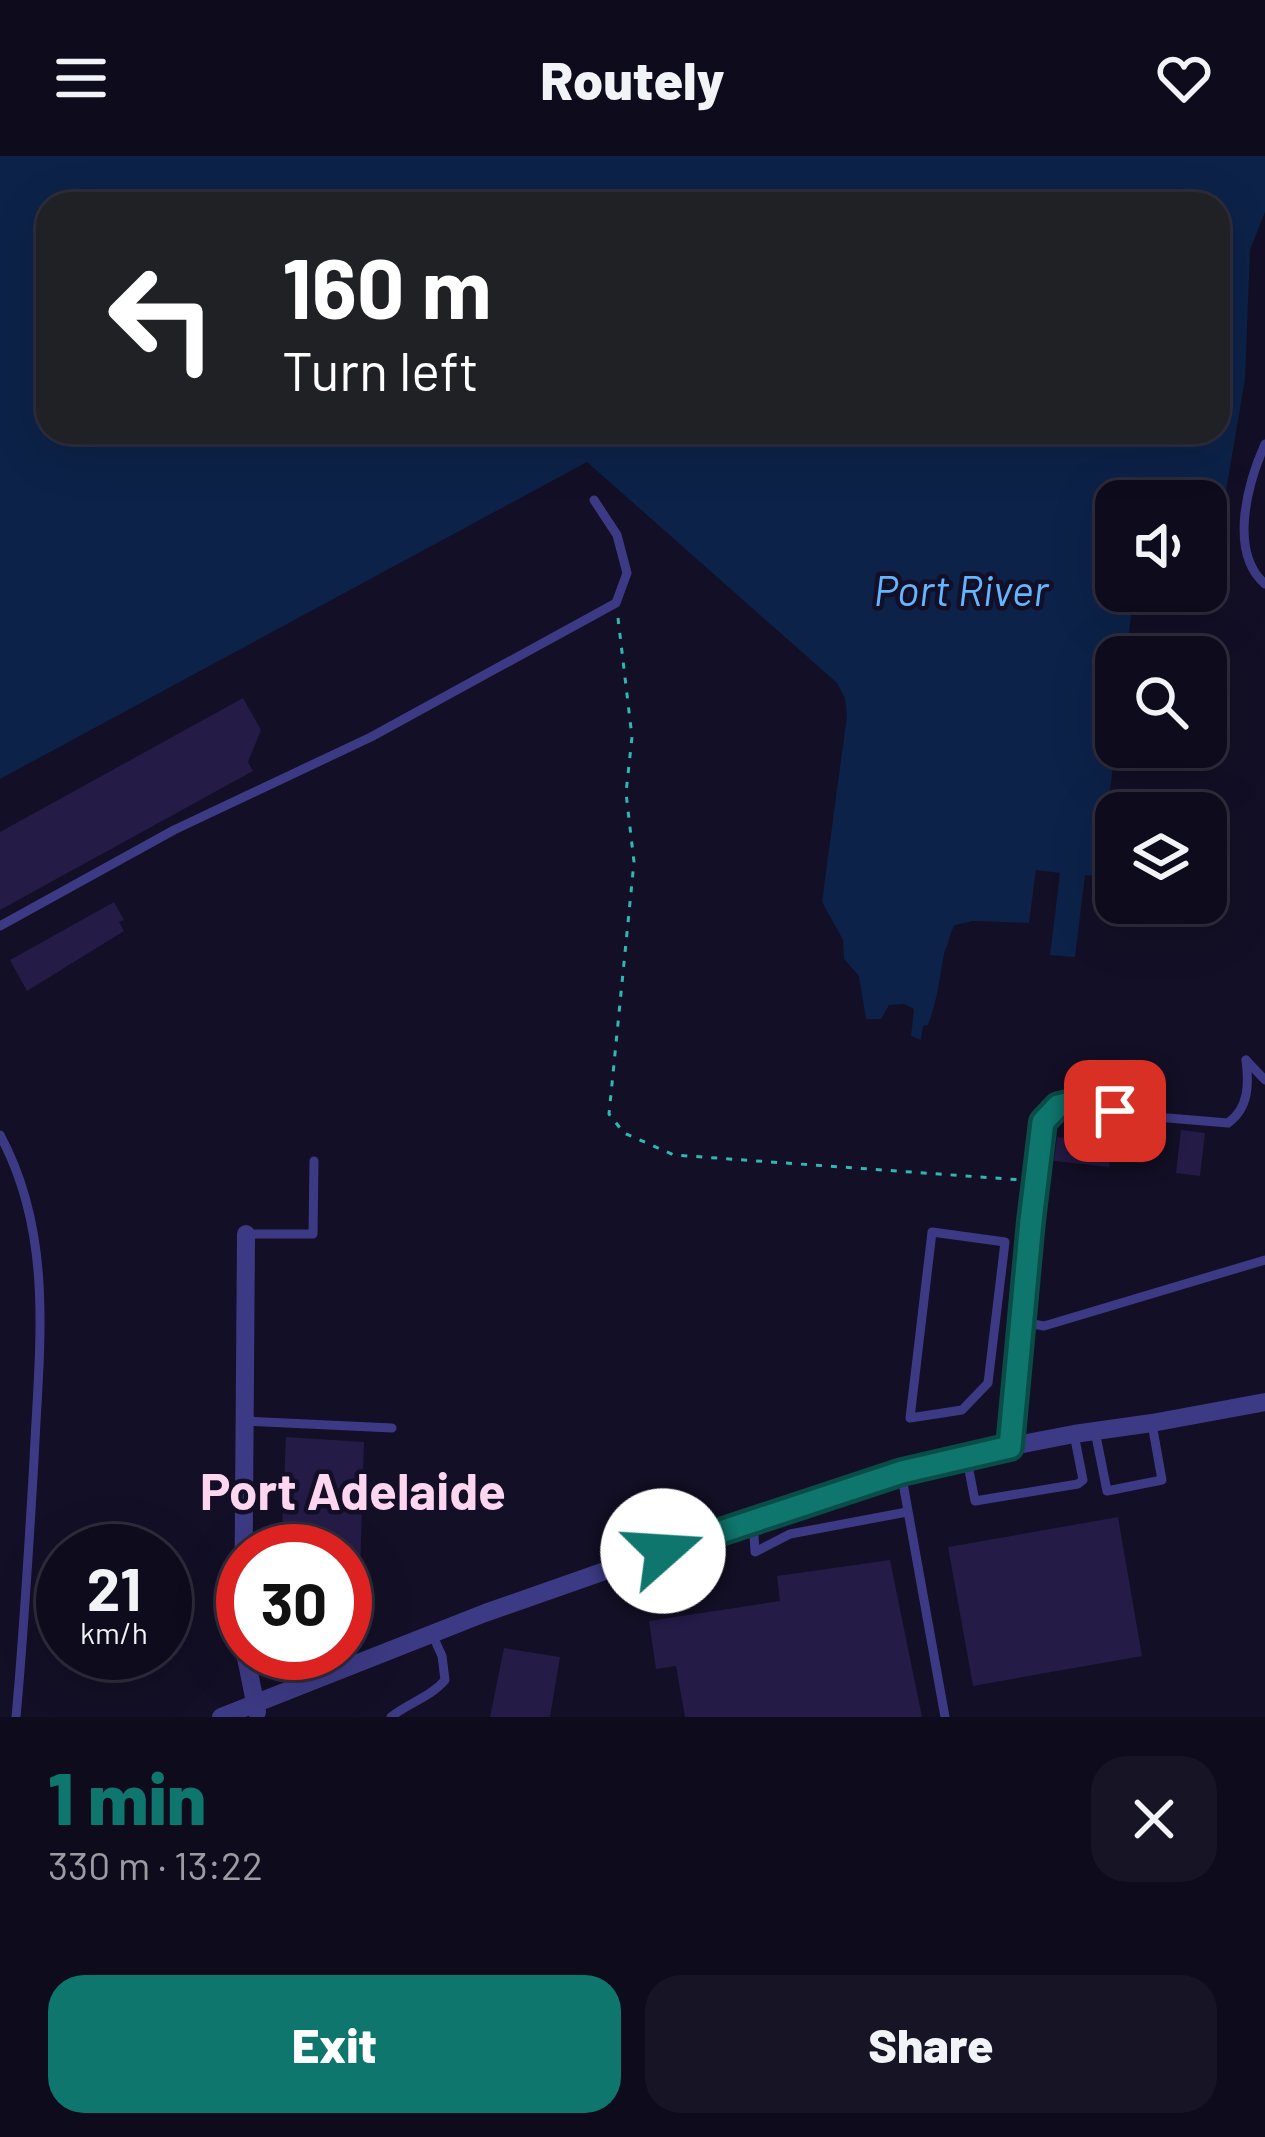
<!DOCTYPE html>
<html lang="en">
<head>
<meta charset="utf-8">
<style>
	:root { --surface:#0e0b1c; --page:#171425; --text:#f1f3f6; --muted:#9b9ba3; --line:#2e2b3b; --accent:#0f766e }
	body { margin:0; font-family:Barlow,sans-serif; background:var(--page); color:var(--text); height:100vh; display:flex; flex-direction:column; font-size:45px; white-space:nowrap }
	* { box-sizing:border-box; margin:0 }
	p { font-size:39px; color:var(--muted) }
	.icon { flex:none; width:66px; height:66px; fill:none; stroke:currentColor; stroke-width:2; stroke-linecap:round; stroke-linejoin:round }
	.map { position:relative; height:1561px; overflow:hidden }
	.side { display:flex; flex-direction:column; background:var(--surface); flex:1 }
	.side>* { flex:none }
	.banner { position:absolute; left:36px; top:36px; width:1194px; height:252px; border-radius:36px; box-shadow:0 12px 48px #0002,0 0 0 3px var(--line); background:#202124; color:#fff; overflow:hidden }
	.buttons { position:absolute; left:1095px; top:324px; display:grid; gap:24px }
	.buttons a { display:grid; place-items:center; width:132px; height:132px; border-radius:24px; background:var(--surface); box-shadow:0 12px 48px #0002,0 0 0 3px var(--line); font-size:60px }
	.speed { position:absolute; left:36px; top:1368px; display:flex; gap:24px; font-size:60px; font-weight:700; text-align:center }
	.speed>* { display:grid; place-content:center; width:156px; height:156px; border-radius:50%; background:var(--surface); box-shadow:0 12px 48px #0002,0 0 0 3px var(--line); line-height:1 }
	.speed small { font-size:30px; font-weight:400 }
	.speed .limit { border:18px solid #d22; background:#fff; color:#111 }
	.pin { position:absolute; display:grid; place-items:center; width:102px; height:102px; color:#fff; margin:-51px; border-radius:24px; box-shadow:0 6px 18px #0006 }
	.me { position:absolute; width:132px; margin:-66px; rotate:71deg; stroke-linejoin:round; filter:drop-shadow(0 0 9px #0008) }
	.turn { display:flex; align-items:center; gap:42px; height:252px; padding:0 48px; font-size:54px }
	.turn .icon { width:156px; height:156px; stroke-width:2.5 }
	.turn b { display:block; font-size:84px; line-height:102px }
	.round { display:grid; place-items:center; flex:none; width:126px; height:126px; border-radius:36px; background:var(--page) }
	.headline { display:flex; align-items:center; justify-content:space-between; height:204px; padding:0 48px }
	h1 { font-size:72px; font-weight:800; line-height:90px; color:var(--accent) }
	.button { display:flex; gap:24px; margin-top:auto; padding:24px 48px }
	.button a { flex:1; height:138px; border-radius:36px; background:var(--accent); color:#fff; font-size:48px; font-weight:800; line-height:138px; text-align:center }
	.button a+a { background:var(--page); color:var(--text) }
	header { display:flex; justify-content:space-between; align-items:center; height:156px; padding:0 48px; background:var(--surface); font-size:54px; font-weight:800 }
	.map>svg:first-child { display:block }
	.water { fill:#0c2248; fill-rule:evenodd }
	.building { fill:#241b47 }
	.lines { fill:none; stroke-linecap:round; stroke-linejoin:round }
	.path { stroke:#2fb8b0; stroke-width:3; stroke-dasharray:6 9; stroke-linecap:butt }
	.service { stroke:#3d3a85; stroke-width:9 }
	.minor { stroke:#3d3a85; stroke-width:18 }
	.route-casing { stroke:#0a4d48; stroke-width:30 }
	.route { stroke:#0f766e; stroke-width:21 }
	.labels { text-anchor:middle; stroke-width:9; stroke-linejoin:round; paint-order:stroke }
	.water-label { font-size:42px; font-style:italic; fill:#62b6ff; stroke:#130f26 }
	.district-label { font-size:51px; font-weight:bold; fill:#ffd6f0; stroke:#130f26 }
</style>
</head>
<body>
<header><svg class="icon" aria-label="menu" viewBox="0 0 24 24"><path d="M4 6h16M4 12h16M4 18h16"/></svg>Routely<svg class="icon" aria-label="heart" viewBox="0 0 24 24"><path d="M12 20l-8-8c-3-5 5-10 8-4 3-6 11-1 8 4z"/></svg></header>
<div class="map">
<svg width="1265" height="1561" viewBox="0 0 1265 1561">
	<rect width="100%" height="100%" fill="#130f26"/>
	<path class="water" d="M0 0H1265V56L1250 94 1245 223 1215 400 1206 414V345H1116V435H1134L1126 501H1116V584L1100 721 1085 719 1075 801 1050 799 1060 717 1036 714 1029 767 973 765 955 769C949 777 950 785 945 794 939 822 938 843 928 869L923 870 921 884 911 880 914 853 904 848 889 849 881 863H866L859 820 844 803 843 784 822 746 847 559 845 542 837 527 587 306 0 623ZM48 48H1218V276H48Z"/>
	<g class="building">
		<path d="M243 542 261 574 248 606 253 615 0 754V676Z"/>
		<path d="M114 746 124 764 119 766 124 775 27 835 10 804Z"/>
		<path d="M1076 968 1114 973 1109 1011 1054 1005 1057 981 1073 983Z"/>
		<path d="M1181 974 1205 977 1200 1020 1176 1017Z"/>
		<path d="M286 1281 364 1286 360 1417 345 1416V1395H281Z"/>
		<path d="M1118 1361 1142 1500 973 1530 948 1391Z"/>
		<path d="M890 1404 922 1561H685L676 1510 656 1513 649 1465 780 1445 777 1420Z"/>
		<path d="M504 1492 560 1501 550 1561H490Z"/>
	</g>
	<g class="lines">
		<path class="path" d="M618 462 632 581 626 637 634 706 609 958 624 977 674 999 1022 1024"/>
		<g class="service">
			<path d="M1265 288C1248 326 1228 396 1265 428"/>
			<path d="M0 770 174 674 371 581 616 447 627 417 617 379 594 344"/>
			<path d="M1246 904 1265 924"/>
			<path d="M1144 960 1228 967C1249 952 1249 928 1246 904"/>
			<path d="M0 979C55 1081 39 1192 34 1304 29 1389 24 1475 16 1561"/>
			<path d="M932 1076 1005 1086 988 1227 962 1254 910 1262Z"/>
			<path d="M246 1078H313L314 1005"/>
			<path d="M1022 1166 1044 1170 1265 1104"/>
			<path d="M244 1265 392 1272"/>
			<path d="M1095 1275 1107 1335 1162 1324 1152 1268"/>
			<path d="M1010 1290 1031 1065 1044 966 1058 950 1071 947 1144 960 1154 974 1151 997"/>
			<path d="M966 1299 975 1345 1078 1328 1083 1324 1074 1278"/>
			<path d="M901 1316 945 1561"/>
			<path d="M753 1363 755 1396 790 1378 907 1356"/>
			<path d="M391 1561C408 1547 431 1541 445 1524L442 1500 432 1478"/>
		</g>
		<g class="minor">
			<path d="M243 1487 246 1078"/>
			<path d="M245 1497 257 1556"/>
			<path d="M221 1561 485 1457 753 1363 901 1316 966 1299 1074 1278 1152 1267 1265 1246"/>
		</g>
	</g>
	<g class="lines">
		<defs>
			<path id="route" d="M663 1395 902 1316 1010 1291 1031 1065 1043 966 1058 950 1071 947 1115 955"/>
		</defs>
		<use href="#route" class="route-casing"/>
		<use href="#route" class="route"/>
	</g>
	<g class="labels">
		<g class="water-label">
			<text x="961" y="450">Port River</text>
		</g>
		<g class="district-label">
			<text x="353" y="1354">Port Adelaide</text>
		</g>
	</g>
</svg>
<div class="buttons">
<a><svg class="icon" aria-label="sound" viewBox="0 0 24 24"><path d="M4 9h4l5-4v14l-5-4H4zM17 9q2 3 0 6"/></svg></a>
<a><svg class="icon" aria-label="search" viewBox="0 0 24 24"><circle cx="10" cy="10" r="6"/><path d="M15 15l6 6"/></svg></a>
<a><svg class="icon" aria-label="layers" viewBox="0 0 24 24"><path d="M12 4l9 5-9 5-9-5zM3 14l9 5 9-5"/></svg></a>
</div>
<div class="speed"><div>21<small>km/h</small></div><div class="limit">30</div></div>
<div class="pin" style="left:1115px;top:955px;background:#d93025"><svg class="icon" aria-label="arrive" viewBox="0 0 24 24"><path d="M6 21V4h12l-3 4 3 4H6"/></svg></div>
<svg class="me" style="left:663px;top:1395px" viewBox="-20 -20 40 40"><circle r="19" fill="#fff"/><path d="M0-13L10 11 0 6-10 11z" fill="#0f766e"/></svg>
<div class="banner">
<div class="turn"><svg class="icon" aria-label="left" viewBox="0 0 24 24"><path d="M17 20v-9H6M10 6l-5 5 5 5"/></svg><div><b>160 m</b>Turn left</div></div>
</div>
</div>
<section class="side">
<div class="headline"><div><h1>1 min</h1><p>330 m · 13:22</p></div><a class="round"><svg class="icon" aria-label="close" viewBox="0 0 24 24"><path d="M6 6l12 12M18 6L6 18"/></svg></a></div>
<div class="button"><a>Exit</a><a>Share</a></div>
</section>
</body>
</html>
